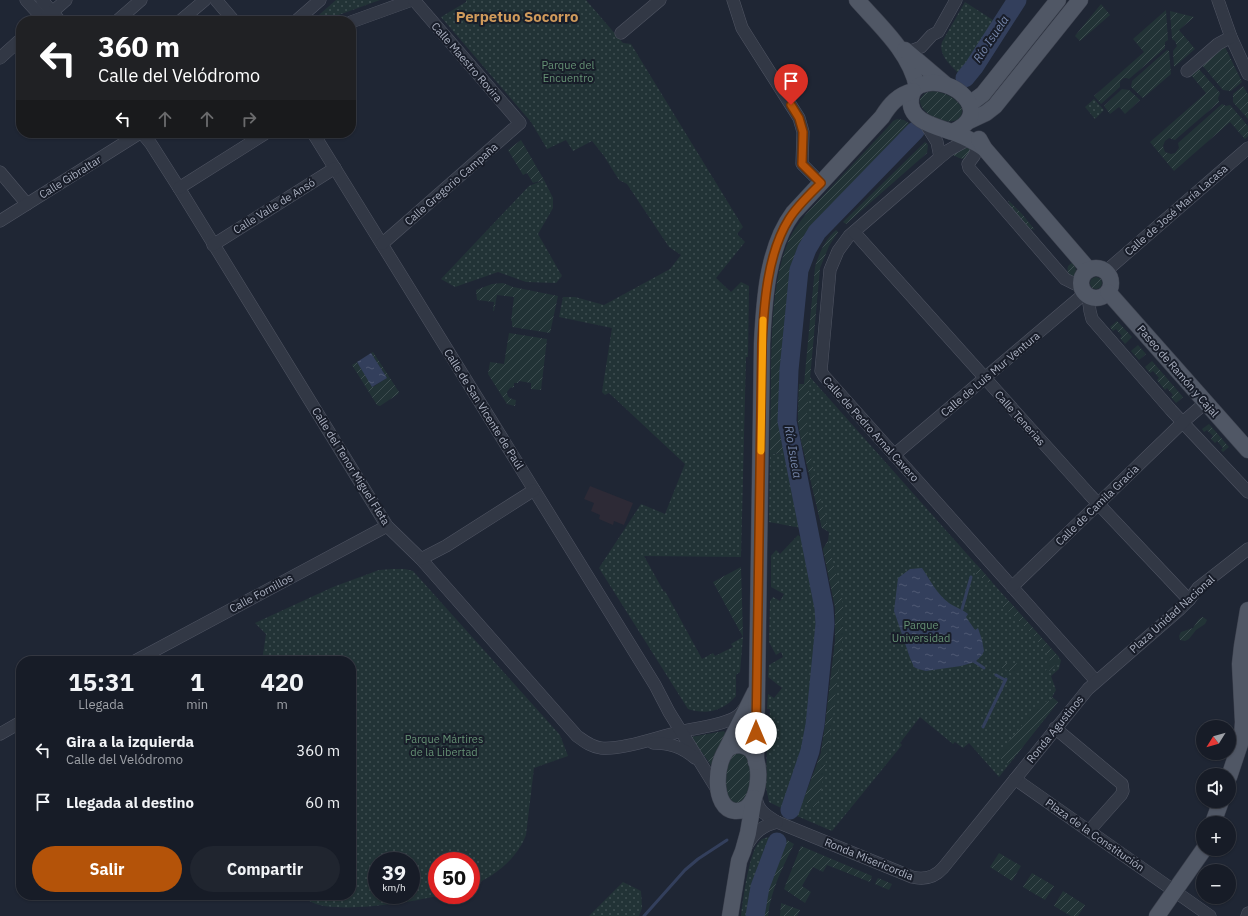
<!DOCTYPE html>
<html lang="es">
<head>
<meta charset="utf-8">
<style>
	:root { --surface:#171c27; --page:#20252f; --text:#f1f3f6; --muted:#9ea1a7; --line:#363a44; --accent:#b45309 }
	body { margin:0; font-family:"IBM Plex Sans",sans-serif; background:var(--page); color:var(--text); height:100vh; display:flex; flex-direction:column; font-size:15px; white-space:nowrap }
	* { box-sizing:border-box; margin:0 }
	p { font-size:13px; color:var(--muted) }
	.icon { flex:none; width:22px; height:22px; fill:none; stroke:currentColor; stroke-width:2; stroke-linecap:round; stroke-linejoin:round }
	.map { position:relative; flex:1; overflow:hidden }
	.panel { position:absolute; left:16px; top:656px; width:340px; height:244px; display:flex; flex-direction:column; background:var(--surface); border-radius:16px; box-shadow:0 1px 3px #0004,0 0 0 1px var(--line) }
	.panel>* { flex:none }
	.banner { position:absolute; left:16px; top:16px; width:340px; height:122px; border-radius:16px; box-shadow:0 1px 3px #0004,0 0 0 1px var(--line); background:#202124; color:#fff; overflow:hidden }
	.needle { width:26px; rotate:233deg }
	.tools { position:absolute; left:1196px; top:720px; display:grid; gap:8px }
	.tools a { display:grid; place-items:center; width:40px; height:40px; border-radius:50%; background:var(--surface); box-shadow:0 1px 3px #0004,0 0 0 1px var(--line); font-size:20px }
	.speed { position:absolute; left:368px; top:852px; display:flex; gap:8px; font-size:20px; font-weight:700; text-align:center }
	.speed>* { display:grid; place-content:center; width:52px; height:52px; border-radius:50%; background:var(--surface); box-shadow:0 1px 3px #0004,0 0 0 1px var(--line); line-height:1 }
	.speed small { font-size:10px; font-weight:400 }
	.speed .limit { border:6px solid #d22; background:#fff; color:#111 }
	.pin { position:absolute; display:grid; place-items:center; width:34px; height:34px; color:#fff; margin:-41px -17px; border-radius:50% 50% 50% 0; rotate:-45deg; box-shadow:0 0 4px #0007 }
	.pin .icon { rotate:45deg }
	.me { position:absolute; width:44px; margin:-22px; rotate:0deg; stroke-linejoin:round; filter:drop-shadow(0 0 3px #0008) }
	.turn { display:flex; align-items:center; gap:14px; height:84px; padding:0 16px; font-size:18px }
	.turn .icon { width:52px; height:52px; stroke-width:2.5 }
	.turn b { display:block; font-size:28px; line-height:34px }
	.lanes { display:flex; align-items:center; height:38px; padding:0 16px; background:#0003; justify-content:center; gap:20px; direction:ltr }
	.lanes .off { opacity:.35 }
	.eta { display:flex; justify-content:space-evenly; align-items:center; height:68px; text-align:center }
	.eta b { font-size:24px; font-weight:700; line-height:28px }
	.cta { display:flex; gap:8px; margin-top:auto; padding:8px 16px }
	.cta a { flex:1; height:46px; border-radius:24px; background:var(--accent); color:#fff; font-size:16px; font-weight:700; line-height:46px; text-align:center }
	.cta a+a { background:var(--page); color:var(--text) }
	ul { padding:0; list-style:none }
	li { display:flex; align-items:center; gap:12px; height:52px; padding:0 16px }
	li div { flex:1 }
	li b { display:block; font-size:15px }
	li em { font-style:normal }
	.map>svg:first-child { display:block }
	.medical { fill:#2d2a36 }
	.grass { fill:url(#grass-dots); fill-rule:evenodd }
	.garden { fill:url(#garden-furrows) }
	.water { fill:url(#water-ripples) }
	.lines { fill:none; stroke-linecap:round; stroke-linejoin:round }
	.stream { stroke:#333f5c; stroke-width:3 }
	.river { stroke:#333f5c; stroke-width:19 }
	.minor-casing { stroke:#505563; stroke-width:13 }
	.major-casing { stroke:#3c414e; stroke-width:17 }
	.minor { stroke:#323845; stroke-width:12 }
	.major { stroke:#505765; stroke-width:16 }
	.route-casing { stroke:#753606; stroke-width:10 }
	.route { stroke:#b45309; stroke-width:7 }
	.slow { stroke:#f59e0b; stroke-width:7 }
	.labels { text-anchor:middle; stroke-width:4; stroke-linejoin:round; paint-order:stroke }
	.street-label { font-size:11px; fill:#acb2c2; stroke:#181d29 }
	.park-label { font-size:11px; fill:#659174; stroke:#181d29 }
	.water-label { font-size:12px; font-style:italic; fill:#7586aa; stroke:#181d29 }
	.district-label { font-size:15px; font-weight:bold; fill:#cf9a5b; stroke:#181d29 }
</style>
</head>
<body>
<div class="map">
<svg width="1248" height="916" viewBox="0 0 1248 916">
	<defs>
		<pattern id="grass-dots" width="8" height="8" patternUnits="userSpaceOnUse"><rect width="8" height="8" fill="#223336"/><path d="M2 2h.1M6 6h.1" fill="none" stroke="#3f4e51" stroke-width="1.8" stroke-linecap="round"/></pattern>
		<pattern id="garden-furrows" width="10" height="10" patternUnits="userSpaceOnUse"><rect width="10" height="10" fill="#223336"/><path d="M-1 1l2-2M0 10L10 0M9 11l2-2" fill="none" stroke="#3f4e51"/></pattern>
		<pattern id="water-ripples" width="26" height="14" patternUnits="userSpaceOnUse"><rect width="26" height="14" fill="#333f5c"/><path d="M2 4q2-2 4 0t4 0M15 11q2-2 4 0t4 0" fill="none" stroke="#4e5872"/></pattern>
	</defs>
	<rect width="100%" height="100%" fill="#1f2634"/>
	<path class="medical" d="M590 486 633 503 624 525 614 521 613 525 599 519 600 515 591 511 594 503 584 499Z"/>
	<g class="grass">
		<path d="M336 0H380L322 21H312Z"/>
		<path d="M466 0H586L623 43 631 44 743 227 737 234 745 242 716 278 731 292 741 282 749 286 748 357H746L741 557 644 556 664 592 665 591 702 659 713 653 715 656 733 647 731 644 743 637 740 672 736 675V696C723 711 707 715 688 709L599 568 641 504 665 514 685 464 609 393 605 395 602 392 612 328 559 317 563 297H575L604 305 670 269 681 255 669 247 627 184 619 180 604 156 592 141 573 151 566 140 547 149 531 122 441 17 466 2Z"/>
		<path d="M965 2 996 22 961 76C952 66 938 56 942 42Z"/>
		<path d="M1094 99 1104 110 1095 119 1085 107Z"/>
		<path d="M544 180 553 198V208L538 234 562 276 556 283 526 282 498 272 455 287 441 279 529 186Z"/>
		<path d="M809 376 1061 660 1059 669 1051 676 1056 690 1052 697 1058 702 999 777 969 743 963 748 955 742 953 744 920 717 900 743 902 745 832 831 797 816 814 773 821 753 825 726 835 642V607L823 549 828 541 829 532 822 528 801 440 798 421 799 384 808 385Z"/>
		<path d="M786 453 801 528 769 522 770 454Z"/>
		<path d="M798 535 803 539 817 609V640L808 724 803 749 798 767 781 808 769 802 766 787 767 740 769 738 771 740 774 737 769 730 770 709H767L768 694 774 698 782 688 768 677 769 665 783 657 781 652 776 655 769 642 770 601 773 597 780 601 784 594 771 587V556L776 550 780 554Z"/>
		<path d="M393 569H405L413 571 560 735 568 756 534 768 526 835C517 859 494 877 471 886V861H437V895H441C414 902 343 913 316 904 310 902 306 899 301 895H351V661H262L266 634 255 623 333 587 379 570ZM377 861H411V895H377Z"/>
		<path d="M769 837 772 839 753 885 748 916H741C743 900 749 849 761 840 763 838 766 838 769 837Z"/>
		<path d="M623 882 641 891 642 908 639 916H589Z"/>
	</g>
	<g class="garden">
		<path d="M1101 4 1110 15 1080 41 1075 36Z"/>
		<path d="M1166 10 1168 40 1165 42V48L1129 79C1125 77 1122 78 1120 82V87L1101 104 1094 96 1144 52 1133 39Z"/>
		<path d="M1170 11 1194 17 1179 30 1195 49 1174 67 1173 51 1177 46 1175 41 1172 39Z"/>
		<path d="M1224 45 1242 82 1231 91 1223 90 1202 65Z"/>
		<path d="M1167 50 1169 51 1171 74 1143 98 1131 87 1132 81Z"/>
		<path d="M1198 68 1220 93 1218 98 1219 102 1175 140 1169 138 1165 141 1163 146 1165 152 1171 154 1175 153 1179 148 1178 143 1222 104 1226 106 1230 105 1248 126V136L1245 139 1230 122 1174 171 1150 142 1206 93 1191 75Z"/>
		<path d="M1243 86 1248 94V119L1233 102V94Z"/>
		<path d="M1122 89 1129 90 1140 100 1125 114 1119 107 1110 114 1104 106Z"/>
		<path d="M932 91C944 92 958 98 962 109 964 133 918 118 920 99L925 93Z"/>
		<path d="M897 119 904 120 910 124 812 228 800 246 792 269 789 294 782 367 780 404V422L786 453 770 454C770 426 771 399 771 371 772 329 772 282 788 242 792 232 799 223 806 214L887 128 893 121Z"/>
		<path d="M521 140 544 180 533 183 527 173 523 175 508 150Z"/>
		<path d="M925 142 928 145 927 153 846 224 843 222Z"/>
		<path d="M970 146 971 151 965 159 959 158 953 155 961 148Z"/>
		<path d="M1008 200 1022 214 1035 230C1020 226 1012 214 1008 200Z"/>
		<path d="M836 230 838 232 829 246 820 268 807 412C806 452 819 492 829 531L822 528 801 440 798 421 799 384H804L815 267C819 253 825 240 836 230Z"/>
		<path d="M1074 261 1076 271 1075 279C1070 275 1066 273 1068 266Z"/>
		<circle cx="1096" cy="283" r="6"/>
		<path d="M503 283 513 287 558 296 550 333 512 327V321H511L514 297 497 295 494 311H493L494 302 477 300 476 290 492 284Z"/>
		<path d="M1117 321 1132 337 1125 344 1120 338 1122 336 1116 329 1113 331 1110 327Z"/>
		<path d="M509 333 547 339 541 390 531 389V383L519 381 518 383H514V387L510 388 507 392C507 398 512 399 516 400L515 406 507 404 488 374 490 362 504 364Z"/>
		<path d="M1138 345 1146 354 1139 360 1131 351Z"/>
		<path d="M373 352 399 392 398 394 380 406 377 405 352 365 357 362 373 387 387 378 371 353Z"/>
		<path d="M1152 361 1183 397 1176 403 1171 397 1173 395 1167 388 1165 390 1157 380 1159 378 1153 371 1150 373 1145 367Z"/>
		<path d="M1209 424 1229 447 1223 452 1221 450 1223 448 1217 441 1215 443 1211 439 1213 436 1207 430 1204 432 1202 429Z"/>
		<path d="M828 541 843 604V635L831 728 821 791 816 808 803 801 821 753 825 726 835 642V607L823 549Z"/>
		<path d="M977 565 992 582 990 584 975 573Z"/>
		<path d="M741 567 743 637 713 582Z"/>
		<path d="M1008 600 1059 657 1054 666 1049 671H1045L1048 668 1050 661C1047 646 1014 615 1002 606Z"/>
		<path d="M1203 617 1207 620 1205 624 1196 630 1189 639 1185 641 1180 640 1179 636 1181 632 1193 628 1199 619Z"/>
		<path d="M1004 663H1016L1020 666 1016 674 998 666Z"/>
		<path d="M1052 697 1058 702 1009 764 997 756 1041 702 1050 701Z"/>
		<path d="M724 731 727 736 713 768 691 737Z"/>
		<path d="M744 752 751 763 749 795 736 806 726 798 723 782 731 753Z"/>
		<path d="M787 840 794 844C783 867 771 889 768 916H761L769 879Z"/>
		<path d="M801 846 872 876 870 882 827 865 823 872 813 867 802 886 811 892 805 903 784 889Z"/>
		<path d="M999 853 1021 866 1012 881 990 867Z"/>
		<path d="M1032 873 1054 886 1045 900 1023 887Z"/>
		<path d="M878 878 892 884 889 890 875 884Z"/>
		<path d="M1063 891 1085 905 1078 916H1071L1054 906Z"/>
		<path d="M781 903 800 910 797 916H780Z"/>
	</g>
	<g class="water">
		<path d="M371 353 387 378 372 387 357 362Z"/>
		<path d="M922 568C930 580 937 594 949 603 955 607 962 609 968 614L966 617 975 630 978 628 982 640 984 651 982 655 975 662 961 666 926 671 918 669 914 667 910 658 894 611 898 578 910 569Z"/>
	</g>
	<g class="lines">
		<g class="stream">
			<path d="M962 609 971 577"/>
			<path d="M975 662 984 668"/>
			<path d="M996 675 1005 680"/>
			<path d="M983 727 1006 679"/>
			<path d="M644 916 685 870 698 859 727 840"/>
		</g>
		<g class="river">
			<path d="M965 78 974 67 1017 0"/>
			<path d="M790 810 810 751 815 725 825 624 824 608 787 421 789 370 799 270 807 249 817 232 915 131"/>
			<path d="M755 916 760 887 777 842"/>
		</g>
		<defs>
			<g id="minor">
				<path d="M26 0 45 21"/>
				<path d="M42 0 60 21"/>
				<path d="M216 0 234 21"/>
				<path d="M733 0 742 28 747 36 799 118 803 132 802 164 821 183"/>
				<path d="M1218 0 1231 37 1248 74"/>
				<path d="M42 21 66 0"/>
				<path d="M117 21 141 0"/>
				<path d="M180 21 205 0"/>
				<path d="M296 21 320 0"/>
				<path d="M351 22 412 0"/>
				<path d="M621 33 660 0"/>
				<path d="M908 52 921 47 932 35 938 32 956 0"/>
				<path d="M0 58 21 39"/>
				<path d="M1187 71 1218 44 1231 37"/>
				<path d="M925 123 937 142 940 157"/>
				<path d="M142 133 151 144 179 188 387 526 421 559 577 736C584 741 591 747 601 748 623 750 657 737 679 732 695 728 711 727 727 721 734 719 740 715 744 709"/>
				<path d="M313 133 655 685 669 712 718 791"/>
				<path d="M969 139 949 150 938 159 849 236 838 251 830 270 821 371 824 376 1096 681"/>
				<path d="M979 144 974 156 968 164 969 168 1065 279 1075 284H1081"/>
				<path d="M0 172 27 204"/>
				<path d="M179 188 266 133"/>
				<path d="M0 221 140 133"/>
				<path d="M854 232 1089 494 1189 600"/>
				<path d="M382 244 520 123 414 0"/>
				<path d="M213 245 335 168"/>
				<path d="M1105 272 1248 148"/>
				<path d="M1088 296 1090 311 1092 319 1171 410 1248 492"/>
				<path d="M894 455 1085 293"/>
				<path d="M421 559 446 546 534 490"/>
				<path d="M1012 587 1183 422 1205 403"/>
				<path d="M135 661 387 526"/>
				<path d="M1055 728 1122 784 1123 791 1121 795 1089 831"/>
				<path d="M0 734 21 722"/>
				<path d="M653 743C670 743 682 747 695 758"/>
				<path d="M1015 779 1210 916"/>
				<path d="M756 795C756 809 765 815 777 822L912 877C924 880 935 877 943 868L1088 689 1180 609 1189 600 1198 588 1248 549"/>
				<path d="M747 845C755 832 762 826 777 822"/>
				<path d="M1247 916 1248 913"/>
			</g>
			<g id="major">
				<path d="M857 0C879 25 910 52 917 87"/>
				<path d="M905 50 945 84"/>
				<path d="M969 102 975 100 983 94 1058 0"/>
				<path d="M969 121 986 113 995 106 1080 0"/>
				<path d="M952 132C997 114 952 73 921 85 915 87 912 92 911 98 907 122 939 127 955 133 965 137 975 142 984 148"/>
				<path d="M979 139 984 148 1089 270"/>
				<circle cx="1096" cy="283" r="15"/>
				<path d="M1108 292 1248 450"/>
				<path d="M740 745C744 746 748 747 751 750 764 764 760 813 735 811 712 809 714 760 729 748 732 746 736 745 740 745Z"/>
				<path d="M724 754 755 692"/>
				<path d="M756 762 762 344C764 302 767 248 793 213L882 117C890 104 898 95 913 91"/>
				<path d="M1229 777 1242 738 1243 722 1240 664 1242 646 1248 610"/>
				<path d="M1213 823 1221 801"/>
				<path d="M730 916 739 861 743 851 748 833 754 798"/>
				<path d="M1157 916 1204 849"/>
			</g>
		</defs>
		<use href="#minor" class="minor-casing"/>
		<use href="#major" class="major-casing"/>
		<use href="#minor" class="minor"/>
		<use href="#major" class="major"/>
	</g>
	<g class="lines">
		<defs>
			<path id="route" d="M756 733 762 344C764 305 767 254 789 219 797 206 810 194 821 183L802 164 803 132 799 118 791 105"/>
		</defs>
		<use href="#route" class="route-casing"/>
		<use href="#route" class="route"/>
		<path class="slow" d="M761 451 763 320"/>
	</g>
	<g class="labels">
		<g class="street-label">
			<text transform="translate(467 62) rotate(49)" y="4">Calle Maestro Rovira</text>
			<text transform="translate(70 177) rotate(-32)" y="4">Calle Gibraltar</text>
			<text transform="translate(451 184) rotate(-41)" y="4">Calle Gregorio Campaña</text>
			<text transform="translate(274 206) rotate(-32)" y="4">Calle Valle de Ansó</text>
			<text transform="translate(1176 210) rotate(-41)" y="4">Calle de José María Lacasa</text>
			<text transform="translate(1178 371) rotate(49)" y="4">Paseo de Ramón y Cajal</text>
			<text transform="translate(990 374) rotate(-40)" y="4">Calle de Luis Mur Ventura</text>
			<text transform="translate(484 409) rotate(58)" y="4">Calle de San Vicente de Paúl</text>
			<text transform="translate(1020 418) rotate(48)" y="4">Calle Tenerias</text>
			<text transform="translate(871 429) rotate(48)" y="4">Calle de Pedro Arnal Cavero</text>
			<text transform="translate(351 466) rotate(58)" y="4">Calle del Tenor Miguel Fleta</text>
			<text transform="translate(1097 505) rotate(-44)" y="4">Calle de Camila Gracia</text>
			<text transform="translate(261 593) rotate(-28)" y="4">Calle Fornillos</text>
			<text transform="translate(1172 614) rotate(-42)" y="4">Plaza Unidad Nacional</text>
			<text transform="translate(1055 729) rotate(-51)" y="4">Ronda Agustinos</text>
			<text transform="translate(1095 835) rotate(35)" y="4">Plaza de la Constitución</text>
			<text transform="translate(869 859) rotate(22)" y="4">Ronda Misericordia</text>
		</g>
		<g class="park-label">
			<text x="568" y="69">Parque del<tspan x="568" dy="13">Encuentro</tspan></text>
			<text x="921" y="629">Parque<tspan x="921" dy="13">Universidad</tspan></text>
			<text x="444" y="743">Parque Mártires<tspan x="444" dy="13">de la Libertad</tspan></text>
		</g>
		<g class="water-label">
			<text transform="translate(991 39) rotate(-56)" y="4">Río Isuela</text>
			<text transform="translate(793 452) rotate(80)" y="4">Río Isuela</text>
		</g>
		<g class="district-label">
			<text x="517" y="22">Perpetuo Socorro</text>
		</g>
	</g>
</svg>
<div class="tools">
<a><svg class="needle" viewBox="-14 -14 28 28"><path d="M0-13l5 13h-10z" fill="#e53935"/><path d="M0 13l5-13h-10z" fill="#9ea1a7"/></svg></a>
<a><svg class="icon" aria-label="sound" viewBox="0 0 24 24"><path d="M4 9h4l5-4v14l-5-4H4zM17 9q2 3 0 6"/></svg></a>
<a>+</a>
<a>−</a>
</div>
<div class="speed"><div>39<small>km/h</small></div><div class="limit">50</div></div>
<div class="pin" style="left:791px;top:105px;background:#d93025"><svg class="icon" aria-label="arrive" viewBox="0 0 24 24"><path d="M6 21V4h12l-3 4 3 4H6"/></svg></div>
<svg class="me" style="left:756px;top:733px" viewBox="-20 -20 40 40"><circle r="19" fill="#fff"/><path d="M0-13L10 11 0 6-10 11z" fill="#b45309"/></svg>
<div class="banner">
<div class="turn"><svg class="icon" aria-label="left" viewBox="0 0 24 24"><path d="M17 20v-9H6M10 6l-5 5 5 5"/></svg><div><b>360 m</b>Calle del Velódromo</div></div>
<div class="lanes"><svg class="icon" aria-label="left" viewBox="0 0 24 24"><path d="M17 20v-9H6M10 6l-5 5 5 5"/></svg><svg class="icon off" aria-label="ahead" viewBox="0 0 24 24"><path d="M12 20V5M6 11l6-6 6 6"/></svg><svg class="icon off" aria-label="ahead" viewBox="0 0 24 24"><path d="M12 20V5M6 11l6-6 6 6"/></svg><svg class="icon off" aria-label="right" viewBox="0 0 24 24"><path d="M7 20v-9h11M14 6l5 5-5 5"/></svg></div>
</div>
<section class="panel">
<div class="eta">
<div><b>15:31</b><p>Llegada</p></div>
<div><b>1</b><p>min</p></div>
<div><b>420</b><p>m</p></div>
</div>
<ul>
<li><svg class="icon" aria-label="left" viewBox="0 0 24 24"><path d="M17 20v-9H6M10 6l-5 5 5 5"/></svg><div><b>Gira a la izquierda</b><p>Calle del Velódromo</p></div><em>360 m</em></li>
<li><svg class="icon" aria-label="arrive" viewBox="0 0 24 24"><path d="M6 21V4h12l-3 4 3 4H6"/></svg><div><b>Llegada al destino</b></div><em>60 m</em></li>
</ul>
<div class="cta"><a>Salir</a><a>Compartir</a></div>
</section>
</div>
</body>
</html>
